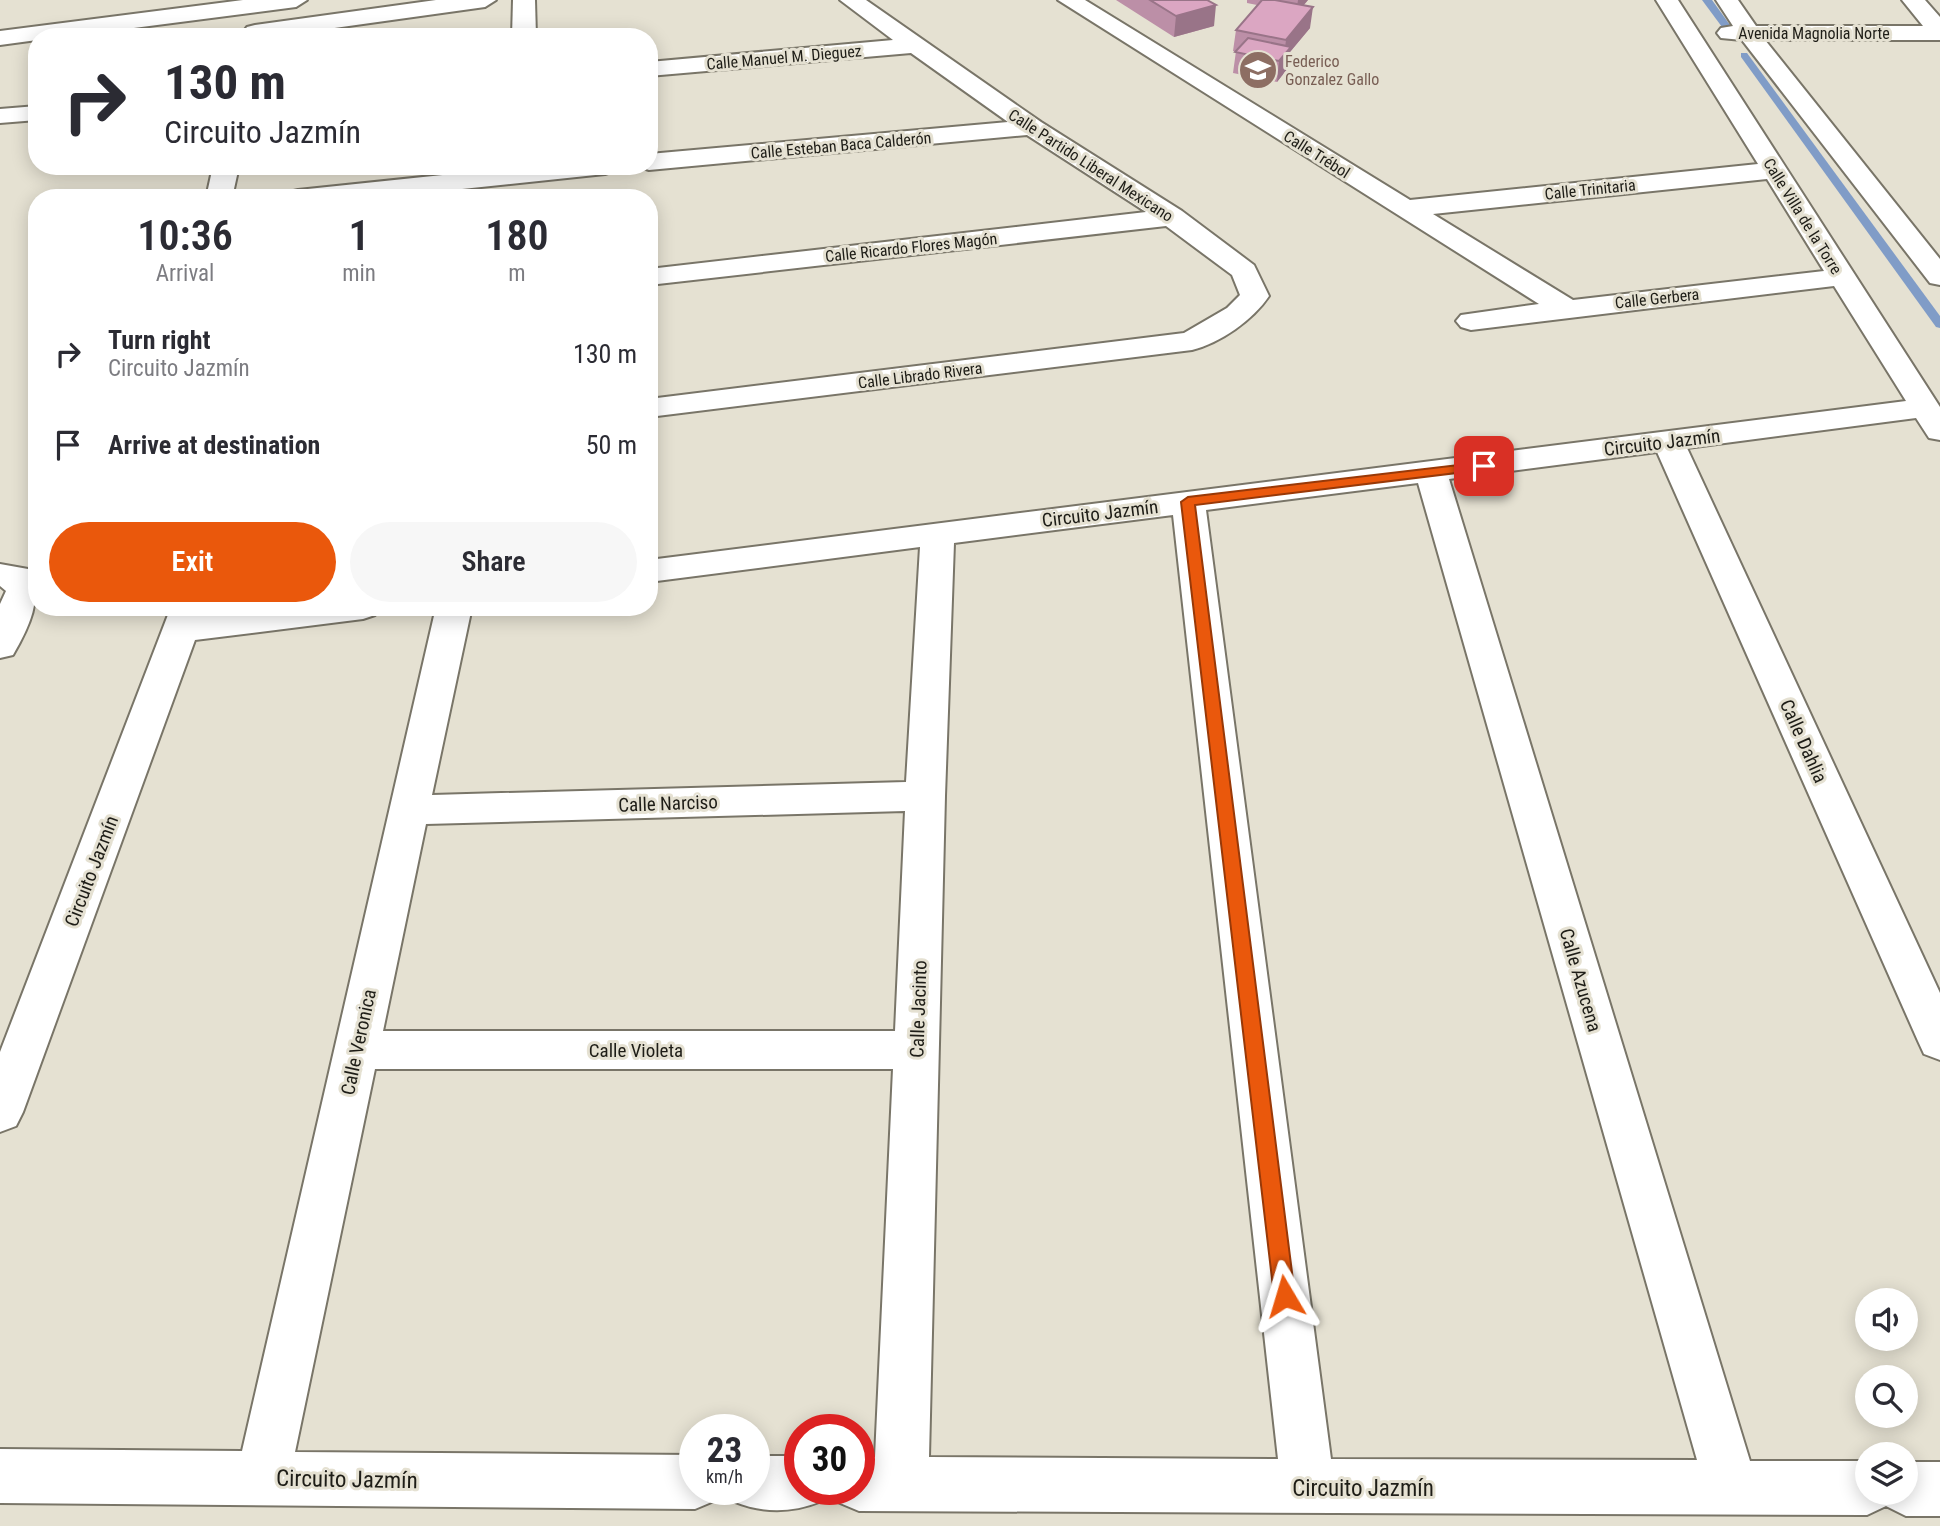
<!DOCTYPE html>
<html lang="en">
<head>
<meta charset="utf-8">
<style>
	:root { --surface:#fff; --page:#f7f7f7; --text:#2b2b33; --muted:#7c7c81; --accent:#ea580c }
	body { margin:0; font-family:"Roboto Condensed",sans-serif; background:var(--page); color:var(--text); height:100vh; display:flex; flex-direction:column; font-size:26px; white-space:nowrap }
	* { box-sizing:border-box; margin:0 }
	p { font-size:23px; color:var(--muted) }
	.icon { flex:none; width:38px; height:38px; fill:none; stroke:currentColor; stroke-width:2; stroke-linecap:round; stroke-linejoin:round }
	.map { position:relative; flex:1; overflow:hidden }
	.details { position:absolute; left:28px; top:189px; width:630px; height:427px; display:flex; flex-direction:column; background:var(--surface); border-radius:28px; box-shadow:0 4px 18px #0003 }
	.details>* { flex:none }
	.hud { position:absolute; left:28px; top:28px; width:630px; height:147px; border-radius:28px; box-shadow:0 4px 18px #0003; background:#fff; color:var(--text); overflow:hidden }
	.buttons { position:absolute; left:1855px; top:1288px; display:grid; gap:14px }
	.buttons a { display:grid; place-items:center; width:63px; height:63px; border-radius:50%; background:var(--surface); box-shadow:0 4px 18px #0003; font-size:35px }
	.speed { position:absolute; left:679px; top:1414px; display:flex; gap:14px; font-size:35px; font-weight:700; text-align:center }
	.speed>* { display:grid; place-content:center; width:91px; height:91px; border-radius:50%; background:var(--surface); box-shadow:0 4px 18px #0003; line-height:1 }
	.speed small { font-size:18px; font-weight:400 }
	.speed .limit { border:10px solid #d22; background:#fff; color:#111 }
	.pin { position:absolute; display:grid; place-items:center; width:60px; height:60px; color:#fff; margin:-30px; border-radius:14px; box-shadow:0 4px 10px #0006 }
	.me { position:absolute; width:77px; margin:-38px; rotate:353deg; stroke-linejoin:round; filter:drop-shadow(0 0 5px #0008) }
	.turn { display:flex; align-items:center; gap:24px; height:147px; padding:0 21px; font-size:32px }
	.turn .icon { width:91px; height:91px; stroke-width:2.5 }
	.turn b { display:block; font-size:49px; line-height:60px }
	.eta { display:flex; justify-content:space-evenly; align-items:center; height:119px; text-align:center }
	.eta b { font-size:42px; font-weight:600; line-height:49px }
	.button { display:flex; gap:14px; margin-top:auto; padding:14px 21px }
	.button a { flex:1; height:80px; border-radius:42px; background:var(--accent); color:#fff; font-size:28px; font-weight:600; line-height:80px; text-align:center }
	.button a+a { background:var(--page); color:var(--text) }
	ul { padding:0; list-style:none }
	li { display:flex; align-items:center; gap:21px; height:91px; padding:0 21px }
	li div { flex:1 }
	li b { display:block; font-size:26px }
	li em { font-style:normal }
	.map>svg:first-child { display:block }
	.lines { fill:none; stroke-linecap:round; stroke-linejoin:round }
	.stream { fill:#809cc7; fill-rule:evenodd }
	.minor-casing { stroke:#797568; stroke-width:4 }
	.minor { fill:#fff; fill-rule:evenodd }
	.wall { fill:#bc8fa7 }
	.shaded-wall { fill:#997488 }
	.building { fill:#dba6c2; stroke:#997488; stroke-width:2 }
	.route { fill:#ea580c; stroke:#983908; stroke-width:2 }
	.labels { text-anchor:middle; stroke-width:6; stroke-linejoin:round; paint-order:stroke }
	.far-street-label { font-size:16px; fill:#1e1d17; stroke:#e5e1d2 }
	.far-education-label { font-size:16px; fill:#785e54; stroke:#e5e1d2; text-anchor:start }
	.street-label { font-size:19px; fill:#1e1d17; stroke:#e5e1d2 }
	.near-street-label { font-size:23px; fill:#1e1d17; stroke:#e5e1d2 }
</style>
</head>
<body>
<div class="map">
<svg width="1940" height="1526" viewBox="0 0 1940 1526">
	<rect width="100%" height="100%" fill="#e5e1d2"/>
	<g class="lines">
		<g class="stream">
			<path d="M1702 0H1712L1730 25 1728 27H1722Z"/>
			<path d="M1741 53H1747L1940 316V328L1936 327 1741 57Z"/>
		</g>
		<defs>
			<g id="minor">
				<path d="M243 0H307L296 7 64 37H37V40L0 45V31Z"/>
				<path d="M436 0H496L485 7 270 37H247L243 32 247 27 255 25Z"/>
				<path d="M513 0H535L536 37H512Z"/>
				<path d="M840 0H866L1041 122 1182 211 1254 265 1269 296C1253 320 1220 343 1192 350L649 417V399L1184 333 1227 308 1240 295 1232 275 1166 226 649 285V269L1146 212 1027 135 649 170 640 167 649 166V154L1008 122 911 53 649 76V62L893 40Z"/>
				<path d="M1058 0H1085L1410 200 1758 164 1656 0H1678L1940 407V440L1929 438 1916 418 1687 448 1940 993V1060L1924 1054 1918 1041 1657 452 1449 479 1750 1461H1867V1493H1906V1462H1940V1516H1906L1886 1506 1867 1515 859 1511 840 1503 834 1489H859V1457H875L893 1069H375L295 1452 695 1455V1489H719L714 1501 695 1509 0 1503V1449L242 1451 436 607H472L432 795 906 782 920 547 649 582V560L1906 401 1834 286 1471 330 1461 327 1456 321 1461 315 1539 304ZM1767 179 1824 271 1573 300 1433 214ZM1418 483 1697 1460 1331 1459 1206 510ZM1173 515 1278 1459 929 1457 945 796 954 543ZM905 811 895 1031H383L426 824Z"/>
				<path d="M1716 0H1738L1756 26H1923L1902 0H1925L1940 17V40H1765L1940 259V285L1930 283 1742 40 1721 38 1717 33 1721 28 1733 26Z"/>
				<path d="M37 106V120L0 123V109Z"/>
				<path d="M213 166H239L232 198H206Z"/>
				<path d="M528 166H618L614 171 605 174 376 198H285L289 192 298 190Z"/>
				<path d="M0 564 28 569C45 596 28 629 13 655L0 658V604L6 591 0 586Z"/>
				<path d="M171 607H207L204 614 263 607H380L375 615 363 619 195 640 23 1112 16 1126 0 1132V1052Z"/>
				<path d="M754 1456H800V1489H824L819 1502C792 1513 762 1513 735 1502L730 1489H754Z"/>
			</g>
		</defs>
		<use href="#minor" class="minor-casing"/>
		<use href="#minor" class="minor"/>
	</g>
	<g class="wall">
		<path d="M1116 0H1207L1214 26 1174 37Z"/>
		<path d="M1247 0H1308L1303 6 1310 28 1290 52 1288 68 1277 82 1233 73 1236 51H1233L1236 30 1257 5 1247 3Z"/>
	</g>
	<g class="shaded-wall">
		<path d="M1298 0H1308L1296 14Z"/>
		<path d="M1216 5 1214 26 1174 37 1176 16Z"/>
		<path d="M1313 7 1310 28 1290 52 1288 68 1277 82 1279 61 1284 56 1286 40Z"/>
	</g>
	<g class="building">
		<path d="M1150 0H1207L1216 5 1176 16Z"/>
		<path d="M1262 0H1275L1313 7 1286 40 1236 30Z"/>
		<path d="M1248 38 1291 47 1279 61 1235 52Z"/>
	</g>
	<path class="route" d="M1484 462 1489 463V469L1195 505 1295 1296 1292 1303 1285 1306 1277 1303 1274 1296 1181 502 1188 497Z"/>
	<defs>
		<symbol id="school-disc" viewBox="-11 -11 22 22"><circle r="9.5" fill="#8d6e63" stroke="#e5e1d2"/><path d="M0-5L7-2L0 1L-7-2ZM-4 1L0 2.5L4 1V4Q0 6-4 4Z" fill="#fff"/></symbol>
	</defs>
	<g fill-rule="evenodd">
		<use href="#school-disc" x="1236" y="48" width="44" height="44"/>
	</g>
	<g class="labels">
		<g class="far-street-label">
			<text x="1814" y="39">Avenida Magnolia Norte</text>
			<text transform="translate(784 57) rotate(-5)" y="6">Calle Manuel M. Dieguez</text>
			<text transform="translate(841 145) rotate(-5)" y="6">Calle Esteban Baca Calderón</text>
			<text transform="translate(1317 154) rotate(32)" y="6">Calle Trébol</text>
			<text transform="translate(1091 165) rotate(33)" y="6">Calle Partido Liberal Mexicano</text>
			<text transform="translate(1590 189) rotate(-6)" y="6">Calle Trinitaria</text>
			<text transform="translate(1803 216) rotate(58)" y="6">Calle Villa de la Torre</text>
			<text transform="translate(911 247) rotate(-6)" y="6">Calle Ricardo Flores Magón</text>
			<text transform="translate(1657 298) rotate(-6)" y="6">Calle Gerbera</text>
			<text transform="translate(920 375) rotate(-7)" y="6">Calle Librado Rivera</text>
		</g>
		<g class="far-education-label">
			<text x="1285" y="67">Federico<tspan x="1285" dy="18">Gonzalez Gallo</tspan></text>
		</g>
		<g class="street-label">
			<text transform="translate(1662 442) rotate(-7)" y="7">Circuito Jazmín</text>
			<text transform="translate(1100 513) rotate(-7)" y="7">Circuito Jazmín</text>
			<text transform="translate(1804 741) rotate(66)" y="7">Calle Dahlia</text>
			<text transform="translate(668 803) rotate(-2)" y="7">Calle Narciso</text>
			<text transform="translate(91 871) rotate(-69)" y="7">Circuito Jazmín</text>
			<text transform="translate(1581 980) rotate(74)" y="7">Calle Azucena</text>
			<text transform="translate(918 1009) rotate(-88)" y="7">Calle Jacinto</text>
			<text transform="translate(358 1042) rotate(-78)" y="7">Calle Veronica</text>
			<text x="636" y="1057">Calle Violeta</text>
		</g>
		<g class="near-street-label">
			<text transform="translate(347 1479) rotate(1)" y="8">Circuito Jazmín</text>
			<text x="1363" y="1496">Circuito Jazmín</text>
		</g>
	</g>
</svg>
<div class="buttons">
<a><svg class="icon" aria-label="sound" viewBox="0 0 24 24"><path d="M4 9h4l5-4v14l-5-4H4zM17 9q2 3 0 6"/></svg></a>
<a><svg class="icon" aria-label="search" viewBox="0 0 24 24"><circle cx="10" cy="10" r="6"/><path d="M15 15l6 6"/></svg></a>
<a><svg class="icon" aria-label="layers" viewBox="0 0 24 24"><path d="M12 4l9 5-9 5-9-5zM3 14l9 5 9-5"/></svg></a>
</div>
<div class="speed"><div>23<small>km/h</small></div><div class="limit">30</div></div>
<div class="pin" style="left:1484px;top:466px;background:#d93025"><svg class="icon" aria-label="arrive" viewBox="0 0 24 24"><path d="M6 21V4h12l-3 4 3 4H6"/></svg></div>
<svg class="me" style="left:1285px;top:1296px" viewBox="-20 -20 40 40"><path d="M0-17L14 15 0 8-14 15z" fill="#ea580c" stroke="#fff" stroke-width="4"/></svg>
<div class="hud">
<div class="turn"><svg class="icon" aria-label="right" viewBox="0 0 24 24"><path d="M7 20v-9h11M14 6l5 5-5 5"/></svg><div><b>130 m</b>Circuito Jazmín</div></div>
</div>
<section class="details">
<div class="eta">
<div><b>10:36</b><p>Arrival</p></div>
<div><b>1</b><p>min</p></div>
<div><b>180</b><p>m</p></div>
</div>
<ul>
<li><svg class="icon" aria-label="right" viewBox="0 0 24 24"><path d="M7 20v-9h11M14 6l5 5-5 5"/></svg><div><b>Turn right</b><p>Circuito Jazmín</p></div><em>130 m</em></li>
<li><svg class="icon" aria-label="arrive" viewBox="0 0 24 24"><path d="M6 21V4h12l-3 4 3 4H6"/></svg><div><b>Arrive at destination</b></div><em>50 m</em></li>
</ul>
<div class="button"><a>Exit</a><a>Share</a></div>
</section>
</div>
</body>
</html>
